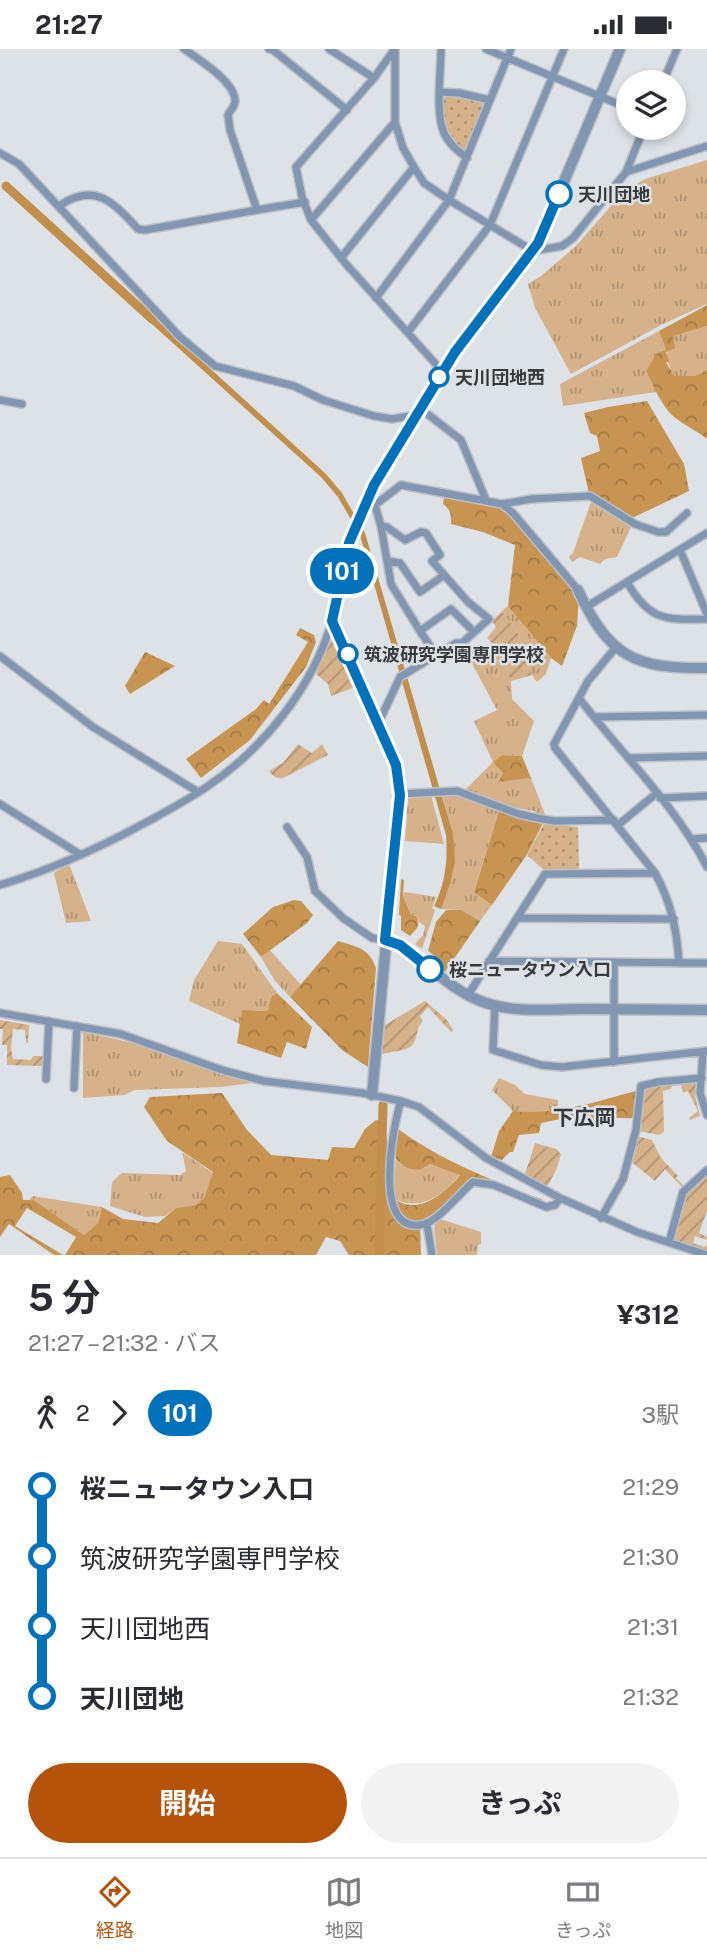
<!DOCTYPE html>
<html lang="ja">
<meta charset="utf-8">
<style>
:root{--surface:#fff;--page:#f2f2f3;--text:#2b2b33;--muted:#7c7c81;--line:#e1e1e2;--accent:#b45309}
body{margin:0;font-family:"Public Sans","Noto Sans JP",sans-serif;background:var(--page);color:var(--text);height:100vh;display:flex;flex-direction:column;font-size:26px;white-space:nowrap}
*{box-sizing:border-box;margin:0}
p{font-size:23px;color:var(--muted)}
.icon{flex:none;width:38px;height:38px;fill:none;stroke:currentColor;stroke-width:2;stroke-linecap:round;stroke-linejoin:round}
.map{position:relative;height:1206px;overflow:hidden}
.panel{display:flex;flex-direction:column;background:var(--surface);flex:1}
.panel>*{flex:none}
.badge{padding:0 14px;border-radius:23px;font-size:24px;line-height:46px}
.controls{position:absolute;left:616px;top:21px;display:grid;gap:14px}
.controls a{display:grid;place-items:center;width:70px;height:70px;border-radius:50%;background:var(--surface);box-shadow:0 4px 10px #0003;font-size:35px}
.map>.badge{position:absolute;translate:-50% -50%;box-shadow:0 0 0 4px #fff}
.legs{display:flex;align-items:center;gap:10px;height:77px;padding:0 28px;font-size:23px}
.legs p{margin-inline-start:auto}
.headline{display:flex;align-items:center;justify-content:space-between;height:119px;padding:0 28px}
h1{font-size:38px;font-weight:700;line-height:52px}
.primary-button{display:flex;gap:14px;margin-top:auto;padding:14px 28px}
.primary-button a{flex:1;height:80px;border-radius:42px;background:var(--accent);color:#fff;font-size:28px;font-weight:700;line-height:80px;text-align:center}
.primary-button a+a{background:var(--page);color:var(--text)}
ul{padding:0 28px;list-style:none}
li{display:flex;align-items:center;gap:24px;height:70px;font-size:26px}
li i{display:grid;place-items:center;width:10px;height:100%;margin:0 9px;background:currentColor}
li i::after{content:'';width:18px;height:18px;margin:-9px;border:5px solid;border-radius:50%;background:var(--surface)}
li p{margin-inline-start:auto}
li:first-child i{background:linear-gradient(#0000 50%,currentColor 0)}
li:last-child i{background:linear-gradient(currentColor 50%,#0000 0)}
.status{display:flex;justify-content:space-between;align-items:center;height:49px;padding:0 35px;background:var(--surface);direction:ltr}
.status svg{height:19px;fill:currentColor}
.tab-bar{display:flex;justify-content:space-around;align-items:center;height:98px;border-top:2px solid var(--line);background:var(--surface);font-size:19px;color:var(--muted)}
.tab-bar a{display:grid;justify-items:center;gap:4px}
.tab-bar .on{color:var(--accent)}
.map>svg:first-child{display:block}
</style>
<div class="status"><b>21:27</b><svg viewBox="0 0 49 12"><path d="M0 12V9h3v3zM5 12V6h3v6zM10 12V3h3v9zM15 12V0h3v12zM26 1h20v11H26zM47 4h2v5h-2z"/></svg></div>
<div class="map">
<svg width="707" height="1206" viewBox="0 0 707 1206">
<defs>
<pattern id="grass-tufts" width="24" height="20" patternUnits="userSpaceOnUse" patternTransform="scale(1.75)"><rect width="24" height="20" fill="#d5b289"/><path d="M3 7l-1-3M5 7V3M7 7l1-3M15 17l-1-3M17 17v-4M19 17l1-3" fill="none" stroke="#ae9271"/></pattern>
<pattern id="forest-crowns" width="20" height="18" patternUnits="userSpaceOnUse" patternTransform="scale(1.75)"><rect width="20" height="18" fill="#c89451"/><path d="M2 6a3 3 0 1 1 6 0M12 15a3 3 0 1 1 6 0" fill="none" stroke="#a37a44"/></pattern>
<pattern id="park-dots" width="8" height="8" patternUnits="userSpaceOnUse" patternTransform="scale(1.75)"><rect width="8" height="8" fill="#d5b289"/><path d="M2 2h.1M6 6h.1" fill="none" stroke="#ae9271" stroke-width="1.8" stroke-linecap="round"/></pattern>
<pattern id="garden-furrows" width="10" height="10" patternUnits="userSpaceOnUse" patternTransform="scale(1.75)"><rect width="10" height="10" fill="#d5b289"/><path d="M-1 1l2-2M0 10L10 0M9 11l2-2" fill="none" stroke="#ae9271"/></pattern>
</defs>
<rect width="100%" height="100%" fill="#dde2e7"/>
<path fill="url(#grass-tufts)" d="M707 111V255L663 275 571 325 535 259 528 235 541 227 576 197 623 143 645 130Z
M707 277V321L695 327H675C664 311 666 304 672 287Z
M659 282 666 301 646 322 656 343 563 357 560 335Z
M591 453 631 478 617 508 605 510 600 515 580 508 572 513 569 508 573 504Z
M508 557 551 609 546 625 537 633 532 626 518 584 502 562Z
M469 592 480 613 497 599 511 632 512 650 534 672 522 707 502 706 503 724 498 732 531 729 546 768 534 762 501 756 464 742 493 713 474 672 497 661 462 596Z
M431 746 444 795 405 792 408 750Z
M442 746 458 747 499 762 474 842 492 856 480 872 461 861 441 860C443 849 449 839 452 828 458 799 450 774 442 746Z
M68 815 71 820 91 872 66 874 54 824Z
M404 843 436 848 432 859 435 861 422 900 415 895 423 886 425 877 419 873 416 867 411 866 403 847Z
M218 892 242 895 277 944 271 948 269 962 242 961 240 975 189 952 194 931Z
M270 901 301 936 290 948 275 932 261 908Z
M83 983 138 995 252 1034 220 1038 135 1041 124 1046 83 1049Z
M499 1029 515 1036 525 1045 558 1051V1062L535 1064 513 1062 492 1041Z
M182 1103 213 1124 204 1149 196 1156 176 1159 165 1167 145 1168 110 1157 112 1133 122 1124 180 1126 186 1122Z
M396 1110 401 1116 425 1119 430 1115 460 1125C444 1146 419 1164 393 1149Z
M33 1147 102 1158 98 1174 84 1186 34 1151H29Z
M437 1169 481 1183V1195L478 1196 477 1206H437L434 1178Z"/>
<path fill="url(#forest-crowns)" d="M707 256V277L673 287 675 299 666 303 669 312 666 314 675 327H695L707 321V390C696 381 682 375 673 367 661 356 653 336 646 322L656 305 666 301 659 282Z
M647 352 684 415 689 442 632 469 604 450 589 445 581 409 600 402 597 387 590 384 584 364 608 358Z
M444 448 497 458 512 468 579 546 577 577 562 617 551 609 508 557 515 496 483 483 451 475C451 465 451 461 443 455Z
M300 579 314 586 316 593 306 618 250 691 201 729 186 710 256 660 264 651 269 655 308 593 296 586Z
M145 603 175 617 130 645 125 637Z
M502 706 522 707 531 729 498 733 503 724 493 713Z
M499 762 543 774 526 807 492 856 474 843Z
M401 830 404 831 403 847 411 866 416 867C421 877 417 879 410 887L401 881V867L399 866Z
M294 851 301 852 313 866 307 874 261 908 243 885 273 858Z
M446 861H461L480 872 445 923 432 910 435 907 428 902 436 873Z
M338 892C358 898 369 899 376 919L368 1018 342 1001 290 948Z
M277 944 312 978 306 1000 287 993 281 1009 237 994 242 961 268 962 271 948Z
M636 1042 633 1069C618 1070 597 1066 587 1078L565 1069 541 1074 539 1084 519 1086 513 1103H510L502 1111 491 1108 499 1082 513 1062C556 1067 594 1053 636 1042Z
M222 1044 247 1081 271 1106 328 1111 332 1098 354 1099 365 1080 376 1071 385 1073 388 1104 387 1146C392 1148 397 1152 402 1154 423 1163 448 1141 460 1126L430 1115C418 1125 406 1121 396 1110L395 1095 398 1080C442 1112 491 1131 541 1150L546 1154 502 1136 475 1129 435 1164 420 1172 421 1206H349L340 1192 326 1188 316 1206H65L76 1188 27 1159 15 1177 63 1206H54L9 1175 0 1188V1128L10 1126 22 1144 23 1151H34L84 1186 98 1174 102 1158 123 1170 158 1174 176 1159 196 1156 204 1149 213 1123 167 1092 144 1058 150 1048Z"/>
<path fill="url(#park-dots)" d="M445 47 482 51 484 55 466 101H462C448 85 438 68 445 47Z
M544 775 578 778 579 821H544L527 806Z"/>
<path fill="url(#garden-furrows)" d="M502 562 518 584 532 626 511 632 497 599 487 589 496 578 492 572Z
M329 592H337L351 626 353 639 331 647 328 635 316 625Z
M298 695 312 704 322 695 328 706 283 729C277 730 272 727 269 722L283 714Z
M425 952 447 971 453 981 451 983 428 958 420 967 423 972C415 979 419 991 410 998 404 1002 390 1003 382 1005L385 976Z
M0 971 29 976 28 994H26L25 981 13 980 11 999 13 1010 31 1011 33 1007H44L42 1017 7 1016V996H2L3 980H0Z
M696 1033 695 1047 700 1067 690 1071 689 1069 698 1062 688 1042 683 1044 681 1036 672 1037 671 1040 663 1042 664 1083 659 1086 639 1082 644 1039Z
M637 1087 652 1091 661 1109 678 1127 676 1129 684 1137 683 1139 665 1120 655 1132 629 1111Z
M535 1094 556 1100 561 1105 557 1119 547 1138 525 1125Z
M707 1127V1162L699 1184 707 1188V1191L695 1187 693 1194 705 1198 707 1195V1204L672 1192 685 1144Z"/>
<path fill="#c28e4b" d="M147 262 326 425 342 444 365 484 453 785 455 813 451 832 441 860 434 857C445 835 448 812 446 786L360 486 338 448 321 428 143 267Z"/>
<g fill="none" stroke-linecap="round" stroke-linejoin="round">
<path stroke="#c28e4b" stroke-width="9" d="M6 137 152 270
M379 1206 383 1056"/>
<defs>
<path id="minor" d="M184 0C198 10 234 32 235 51 236 57 230 61 228 66L230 81 257 161 305 153
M269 0 273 1 347 61
M329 0 374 29
M395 0V73L403 99 414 118 424 134 449 151 533 202 562 197 573 189 626 123 707 97
M441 0C441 23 435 63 444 84 449 95 458 102 467 109
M486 0 628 59
M394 1 374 29 296 118 302 148 311 171 346 215 442 322
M663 33 677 0
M440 43 459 44 490 51
M0 104 19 115 180 288 215 317 294 337 323 351 374 367 392 370 416 366
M626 123 644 79
M59 157C95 132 114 154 138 180L145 181 257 161
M311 171 395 73
M341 209 414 118
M376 249 449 151 511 0
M408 283 490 176 564 0
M0 351 22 355
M421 360 461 391 486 451
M502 455 531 450 590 447 635 475 658 483H666L687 464
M371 456H375L381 477 391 535 420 582
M375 456 401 436 502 455 513 464 578 541
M680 501 707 565
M388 512 400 514 420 543 443 527
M627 533C649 572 666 571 707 570
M586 558 707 484
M616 598 588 632 554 695 555 699 655 824C671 853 677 881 679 914
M436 606 420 582 451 560 474 583
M0 607 93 678 198 743
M579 649C621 705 675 755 707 818
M594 668 707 666
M378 675 400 628 456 594H462L489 570 468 553 432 512 440 506 426 484 421 483 405 491 387 478 381 477
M628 709 707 707
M400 745 457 742 519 765 537 769 554 772 614 771
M660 749 707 747
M0 755 81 806
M618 776 652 748
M287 778 307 808 315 842 343 869 372 889 385 891
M691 790 707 789
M0 836C50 821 97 800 143 775 165 763 188 751 208 737 264 699 313 638 332 572
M517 869 674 870
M489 912 707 914
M468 946 545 825 655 824
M495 956 493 1001 541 1016 562 1018 707 1002
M0 964 121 985 222 1021 264 1032 362 1044 401 1052 419 1058 486 1109 560 1149 637 1183 707 1206
M703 1003 700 1044 707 1066
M614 1013V913
M46 1030 49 972
M74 1039 77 977
M401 1052C393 1076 371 1189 424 1175 438 1172 461 1143 473 1133L494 1136 546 1158 555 1156 560 1149
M601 1169 623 1130 636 1081 641 1037 658 1033 702 1029
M427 1175 432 1206
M669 1193 683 1143 707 1121"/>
<path id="tertiary" d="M578 541C609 608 635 620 707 619
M385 891C420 903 443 937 478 951 511 965 550 960 584 960 625 960 666 961 707 961
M372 1046 400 745 396 716 332 572 349 494 374 436 442 322 538 194 620 0"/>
</defs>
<use href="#minor" stroke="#bcc0c5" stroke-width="10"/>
<use href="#tertiary" stroke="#bcc0c5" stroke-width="13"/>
<use href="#minor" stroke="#8096b1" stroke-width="7"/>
<use href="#tertiary" stroke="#8096b1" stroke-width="10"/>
</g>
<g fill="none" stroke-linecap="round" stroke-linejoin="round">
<defs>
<path id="line-1" d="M430 920 400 896 385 891 400 746 396 716 332 572 349 494 374 436 455 303 538 194 559 145"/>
</defs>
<use href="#line-1" stroke="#fff" stroke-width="16"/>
<use href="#line-1" stroke="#0072bc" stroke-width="10"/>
</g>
<g fill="#fff" stroke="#0072bc" stroke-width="3.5">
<circle cx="559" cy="145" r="12"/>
<circle cx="439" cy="328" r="9"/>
<circle cx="348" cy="605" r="9"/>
<circle cx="430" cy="920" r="12"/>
</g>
<g text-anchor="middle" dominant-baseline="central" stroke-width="5" stroke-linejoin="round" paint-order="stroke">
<g font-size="18" font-weight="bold" fill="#38393b" stroke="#dde2e7" text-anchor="start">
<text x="578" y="145">天川団地</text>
<text x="455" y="328">天川団地西</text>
<text x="364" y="605">筑波研究学園専門学校</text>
<text x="449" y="920">桜ニュータウン入口</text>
</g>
<g font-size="21" font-weight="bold" fill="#35393d" stroke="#dde2e7">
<text x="584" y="1068">下広岡</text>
</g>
</g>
</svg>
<div class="controls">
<a><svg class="icon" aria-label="layers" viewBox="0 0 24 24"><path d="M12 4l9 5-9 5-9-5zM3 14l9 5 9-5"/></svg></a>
</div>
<b class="badge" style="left:342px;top:522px;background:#0072bc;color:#fff">101</b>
</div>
<section class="panel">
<div class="headline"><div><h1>5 分</h1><p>21:27 – 21:32 · バス</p></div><b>¥312</b></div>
<div class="legs"><svg class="icon" aria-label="walk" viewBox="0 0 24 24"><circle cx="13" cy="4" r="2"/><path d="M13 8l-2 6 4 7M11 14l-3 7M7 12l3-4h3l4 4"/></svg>2<svg class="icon" aria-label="forward" viewBox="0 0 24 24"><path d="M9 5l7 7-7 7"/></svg><b class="badge" style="background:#0072bc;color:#fff">101</b><p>3駅</p></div>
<ul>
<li><i style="color:#0072bc"></i><b>桜ニュータウン入口</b><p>21:29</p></li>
<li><i style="color:#0072bc"></i><span>筑波研究学園専門学校</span><p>21:30</p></li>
<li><i style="color:#0072bc"></i><span>天川団地西</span><p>21:31</p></li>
<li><i style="color:#0072bc"></i><b>天川団地</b><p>21:32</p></li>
</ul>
<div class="primary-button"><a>開始</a><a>きっぷ</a></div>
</section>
<nav class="tab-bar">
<a class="on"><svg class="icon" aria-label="directions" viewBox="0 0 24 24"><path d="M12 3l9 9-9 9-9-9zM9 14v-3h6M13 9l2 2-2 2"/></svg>経路</a>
<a><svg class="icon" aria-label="map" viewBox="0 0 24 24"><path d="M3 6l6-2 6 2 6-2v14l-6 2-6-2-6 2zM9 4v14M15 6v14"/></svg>地図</a>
<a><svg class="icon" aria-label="tickets" viewBox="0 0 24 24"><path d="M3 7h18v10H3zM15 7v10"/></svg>きっぷ</a>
</nav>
